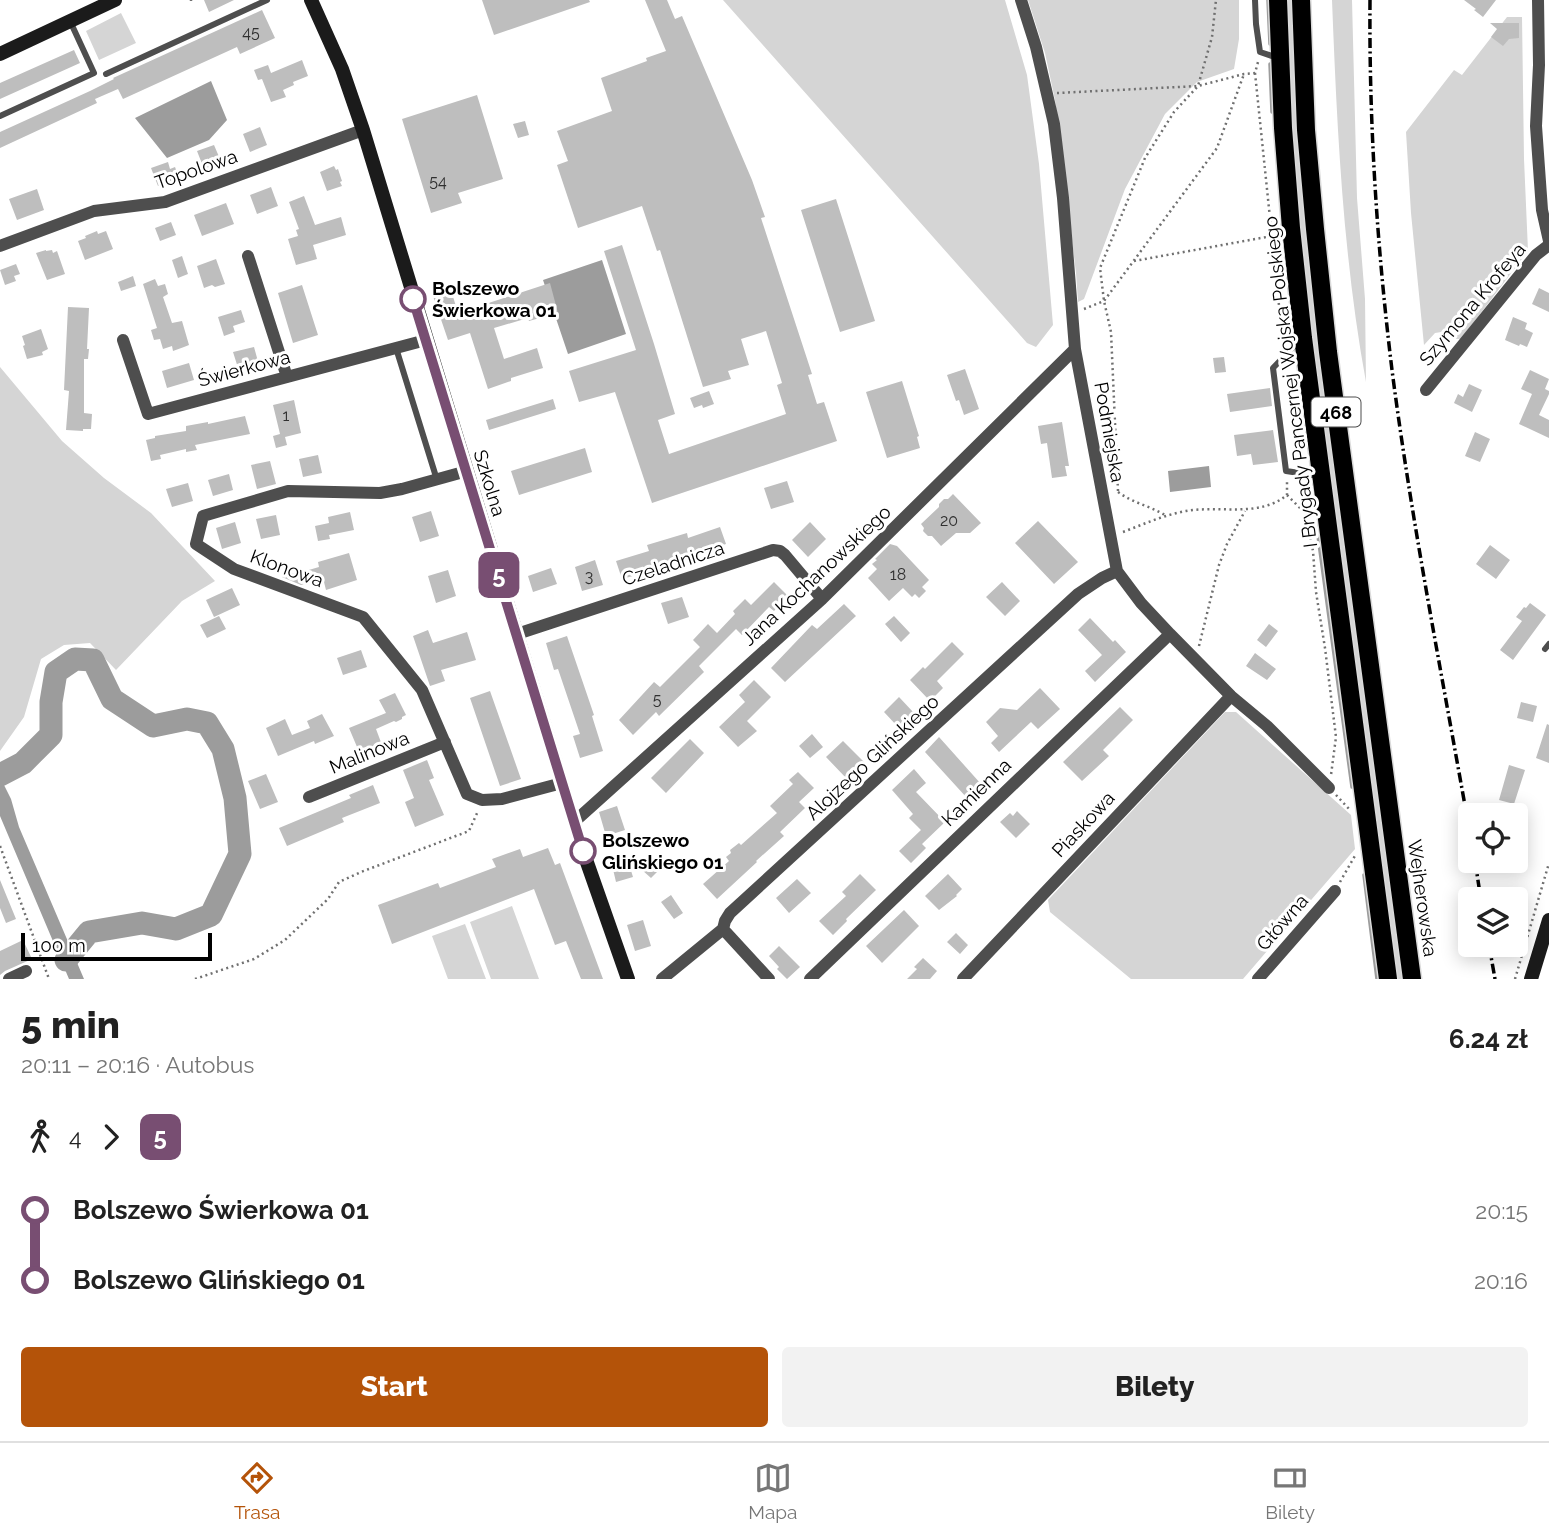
<!DOCTYPE html>
<html lang="pl">
<meta charset="utf-8">
<style>
:root{--surface:#fff;--page:#f2f2f2;--text:#222;--muted:#767676;--line:#e0e0e0;--accent:#b45309}
body{margin:0;font-family:Raleway,sans-serif;background:var(--page);color:var(--text);height:100vh;display:flex;flex-direction:column;font-size:26px;white-space:nowrap}
*{box-sizing:border-box;margin:0}
p{font-size:23px;color:var(--muted)}
.icon{flex:none;width:38px;height:38px;fill:none;stroke:currentColor;stroke-width:2;stroke-linecap:round;stroke-linejoin:round}
.map{position:relative;height:979px;overflow:hidden}
.sheet{display:flex;flex-direction:column;background:var(--surface);flex:1}
.sheet>*{flex:none}
.badge{padding:0 14px;border-radius:10px;font-size:24px;line-height:46px}
.buttons{position:absolute;left:1458px;top:803px;display:grid;gap:14px}
.buttons a{display:grid;place-items:center;width:70px;height:70px;border-radius:7px;background:var(--surface);box-shadow:0 4px 18px #0003;font-size:35px}
.scale{position:absolute;left:21px;bottom:18px;width:191px;box-sizing:border-box;padding-left:7px;border:4px solid #000;border-top:0;font-size:19px;line-height:24px;white-space:nowrap;color:#000;-webkit-text-stroke:5px #fff;paint-order:stroke}
.map>.badge{position:absolute;translate:-50% -50%;box-shadow:0 0 0 4px #fff}
.legs{display:flex;align-items:center;gap:10px;height:77px;padding:0 21px;font-size:23px}
.legs p{margin-inline-start:auto}
.summary{display:flex;align-items:center;justify-content:space-between;height:119px;padding:0 21px}
h1{font-size:38px;font-weight:800;line-height:52px}
.button{display:flex;gap:14px;margin-top:auto;padding:14px 21px}
.button a{flex:1;height:80px;border-radius:7px;background:var(--accent);color:#fff;font-size:28px;font-weight:800;line-height:80px;text-align:center}
.button a+a{background:var(--page);color:var(--text)}
ul{padding:0 21px;list-style:none}
li{display:flex;align-items:center;gap:24px;height:70px;font-size:26px}
li i{display:grid;place-items:center;width:10px;height:100%;margin:0 9px;background:currentColor}
li i::after{content:'';width:18px;height:18px;margin:-9px;border:5px solid;border-radius:50%;background:var(--surface)}
li p{margin-inline-start:auto}
li:first-child i{background:linear-gradient(#0000 50%,currentColor 0)}
li:last-child i{background:linear-gradient(currentColor 50%,#0000 0)}
.tab-bar{display:flex;justify-content:space-around;align-items:center;height:98px;border-top:2px solid var(--line);background:var(--surface);font-size:19px;color:var(--muted)}
.tab-bar a{display:grid;justify-items:center;gap:4px}
.tab-bar .active{color:var(--accent)}
.map>svg:first-child{display:block}
</style>
<div class="map">
<svg width="1549" height="979" viewBox="0 0 1549 979">
<rect width="100%" height="100%" fill="#fff"/>
<path fill="#d5d5d5" d="M723 0H1005L1027 75 1039 164 1053 325 1036 347 1027 343Z
M1028 0H1239V39L1234 69 1197 82 1165 114 1125 189 1084 299 1078 302 1076 273 1055 100 1045 53Z
M1283 0H1293L1404 979H1395L1310 342 1295 201Z
M1332 0H1352L1357 198 1365 299 1366 382C1343 257 1337 128 1332 0Z
M121 13 136 43 99 60 86 31Z
M1507 17H1522L1524 159 1528 251 1461 339H1455L1454 330 1435 333 1424 345 1411 213 1406 132 1454 70 1462 75Z
M0 367 62 441 104 478 151 513 215 581 182 601 116 670 90 643 64 645 41 659 24 717 0 751Z
M1225 712H1236L1351 815 1355 849 1243 979H1131L1050 912 1048 900Z
M512 906 539 979H491L470 922Z
M465 924 486 979H448L432 936Z"/>
<path fill="#9c9c9c" d="M211 81 227 120 209 140 167 158 135 118Z
M602 260 626 334 568 354 543 280Z
M1209 466 1211 487 1170 492 1168 471Z
M0 777 11 799 19 827 84 979H69L0 816Z"/>
<g fill="none" stroke-linecap="round" stroke-linejoin="round">
<path stroke="#9c9c9c" stroke-width="3.5" d="M1268 0 1270 44
M1270 64 1272 112
M1318 536 1352 787
M1364 875 1377 979"/>
<path stroke="#9c9c9c" stroke-width="23" d="M0 775 23 763 51 735V702L56 672 75 659 93 660 112 699 153 726 187 719 207 723 223 749 235 798 240 854 211 915 176 929 142 923 89 932 66 960"/>
</g>
<path fill="#bebebe" d="M204 0H234L209 12Z
M482 0H589L590 2 494 35Z
M645 0H667L675 19 682 16 752 180 765 217 761 218 812 374 808 375 817 404 824 402 837 441 652 503 615 392 579 402 569 371 636 350 604 251 622 245 654 344 675 414 658 420 669 454 786 414 777 385 782 383 766 331 741 339 749 365 728 371 731 379 703 387 660 250 657 251 642 206 578 228 557 165 568 161 557 131 612 111 601 78 647 61 646 58 666 51Z
M1464 0H1496L1483 17 1474 10 1476 9Z
M262 10 275 38 240 54 237 47 123 99 118 89 95 99 97 103 0 148V132L90 91 114 79 113 78Z
M1490 23H1519V38L1509 39 1503 46 1491 37 1497 29Z
M74 50 80 63 0 99V83Z
M302 60 308 76 293 82 294 85 283 90 286 97 271 102 262 79 258 80 254 70 268 65 271 73Z
M477 95 503 179 458 193 462 203 431 213 402 119Z
M525 121 529 135 518 138 513 124Z
M260 127 267 145 250 152 243 134Z
M214 145 220 159 216 161 217 164 204 169 197 151Z
M168 162 170 169 175 167 179 178 158 186 151 168Z
M334 166 336 170 338 169 342 181 340 182 342 186 327 191 320 172Z
M271 187 278 206 257 214 250 195Z
M37 189 44 210 17 220 9 199Z
M304 196 315 225 341 217 346 235 313 245 317 259 296 265 288 239 298 236 296 230 299 229 289 202Z
M836 199 875 321 840 332 801 210Z
M226 203 234 224 202 236 194 215Z
M171 222 176 235 160 241 155 228Z
M97 231 98 234 106 231 113 249 85 260 78 241 86 238 85 236Z
M46 250V251L52 250 53 253 57 251 65 274 47 280 36 253Z
M182 256 188 274 178 278 172 260Z
M216 259 225 284 215 287 212 285 204 288 197 266Z
M16 264 20 274 14 276 16 281 5 285 0 270Z
M133 276 136 286 121 291 118 282Z
M155 279 158 286 165 284 168 294 163 297 172 323 182 321 189 345 184 347 173 351 172 346 163 349 160 339 154 340 151 330 157 328 143 284Z
M550 283 558 313 529 321 528 318 494 328 504 359 537 348 543 368 511 378V381L488 389 470 333 448 340 433 296 451 290 458 313Z
M302 285 318 335 293 343 278 293Z
M1539 288 1549 293V312L1532 304Z
M68 307 89 308 87 349H89L88 359H84V413L92 414 91 429H83V431L66 430 69 391 64 390Z
M241 310 245 322 233 326 235 332 224 336 218 317Z
M1513 317 1527 323 1525 329 1533 333 1527 347 1520 344 1519 346 1505 340Z
M41 329 48 349 42 352 43 355 27 359 23 346 25 345 22 336Z
M254 347 259 365 239 371 233 352Z
M1224 357 1226 372 1215 373 1213 358Z
M189 363 194 380 167 388 162 371Z
M965 369 979 409 964 415 959 400 956 401 947 375Z
M1530 370 1549 379 1545 389 1549 391V394L1539 415 1549 420V438L1519 424 1532 394 1521 389Z
M902 381 919 436 917 437 920 448 887 458 866 392Z
M1469 384 1482 390 1472 412 1454 403 1458 394 1463 397Z
M1270 388 1272 406 1230 412 1227 394Z
M709 391 714 404 703 408 702 405 694 408 690 398Z
M553 399 556 409 489 430 486 420Z
M294 400 301 433 285 437 287 445 276 448 273 436 280 434 273 405Z
M245 416 250 434 195 445 197 450 186 452V449L160 455 161 459 151 461 146 440 155 438V436L186 431V426L208 422V424Z
M1062 422 1069 466H1065L1067 476 1052 478 1047 443 1041 444 1038 426Z
M1273 430 1278 462 1253 465 1251 454 1237 456 1234 435Z
M1475 432 1490 439 1480 462 1465 456Z
M585 448 592 472 519 495 511 471Z
M318 455 322 473 303 477 299 459Z
M270 461 276 484 257 489 251 465Z
M229 474 233 490 213 496 208 480Z
M787 481 794 502 771 509 764 488Z
M188 483 193 501 172 507 166 489Z
M953 494 981 523 970 533H956L941 546 932 536H928L923 531 924 528 921 524 939 507V504L944 499H948Z
M431 511 439 536 420 542 412 517Z
M350 512 354 530 329 535 330 539 318 541 315 526 329 523 328 517Z
M276 515 280 535 261 539 256 519Z
M1038 521 1078 562 1054 584 1015 543Z
M235 522 241 543 222 549 216 528Z
M810 522 826 539 808 557 792 540Z
M720 527 726 544 639 571 640 574 622 579 616 561 649 551 647 545 687 533 688 538Z
M890 544 897 546 929 580 922 587 926 591 919 598 915 594 912 597 903 588 889 601 868 578 877 569 872 564 877 560 875 559Z
M1490 545 1510 560 1496 579 1476 564Z
M349 553 357 580 326 590 323 578 301 585 282 577 285 570 295 574 319 567 318 562Z
M595 560 603 585 582 591 575 567Z
M551 568 557 584 533 592 528 576Z
M448 570 456 596 436 603 428 576Z
M774 582 788 596 774 611 769 607 742 635 736 629 699 666 704 672 659 716 656 712 633 735 619 720 654 682 660 687 700 647 693 640 708 624 717 633 735 614 733 611 745 599 751 605Z
M1002 582 1020 601 1005 616 986 597Z
M232 588 240 605 214 617 206 600Z
M682 597 689 617 668 624 661 603Z
M1530 603 1546 615 1513 660 1500 650 1522 621 1516 617 1524 607 1526 608Z
M844 604 856 616 785 682 771 668 812 625 817 629Z
M219 616 226 629 207 638 200 625Z
M894 616 910 633 901 642 885 624Z
M1090 618 1113 642 1115 640 1126 652 1095 682 1085 671 1102 655 1078 630Z
M1269 624 1278 631 1266 647 1257 640Z
M428 630 433 643 467 632 476 660 441 670 445 681 430 686 413 636Z
M567 636 594 715 592 716 603 751 580 758 573 736 580 734 558 669 554 670 546 643Z
M952 642 964 654 937 681 943 688 930 701 910 680 923 667 925 669Z
M361 650 367 667 343 675 337 658Z
M1255 653 1276 669 1267 680 1246 666Z
M754 680 771 697 747 721 757 731 738 747 719 727 745 702 739 695Z
M1040 688 1060 709 1038 729 1031 722 999 752 991 743 998 736 986 722 1000 708 1017 710Z
M490 691 521 779 500 786 470 698Z
M395 693 406 715 402 717V719L396 722 394 721 376 729 382 745 360 754 349 728 386 713 379 700Z
M899 697 914 713 898 727 884 712Z
M1521 702 1537 706 1533 722 1517 718Z
M1120 707 1133 720 1103 750 1109 756 1082 781 1063 762Z
M322 714 334 736 315 744 314 741 278 756 266 728 285 719 292 735 310 728 307 721Z
M1547 724 1549 725V763L1536 758Z
M812 734 823 747 810 758 799 746Z
M939 737 981 784 967 798 925 752Z
M690 739 704 753 666 793 651 778Z
M843 741 864 762 847 779 826 757Z
M427 760 434 778 429 780 444 815 415 827 405 802 414 798 403 770Z
M1509 765 1525 770 1514 804 1499 800Z
M914 769 926 783 916 792 945 822 922 844 926 848 911 863 899 851 921 830 909 818 913 814 892 790Z
M798 772 814 788 799 802 805 808 780 832 784 836 756 861 757 862 717 899 703 884 729 861 726 857 731 853 730 850 739 843 741 845 777 813 770 806 793 784 789 780Z
M266 774 278 802 260 809 248 781Z
M373 785 380 803 342 818 344 822 287 846 279 828 351 798 349 795Z
M617 806 625 830 606 836 599 812Z
M1017 811 1030 824 1016 838 1000 822 1010 813 1013 816Z
M548 848 555 865 560 863 603 979H581L566 941 555 945 534 889 392 944 378 905 438 883 440 888 496 867 492 859 520 849 523 857Z
M659 853 667 862 651 878 642 870Z
M628 861 633 877 616 882 612 865Z
M860 874 876 890 846 919 847 921 833 935 819 921 846 896 842 892Z
M948 874 962 889 956 895 957 896 939 910 925 896Z
M797 879 811 893 789 913 776 898Z
M0 880 16 919 6 923 0 908Z
M671 895 683 913 674 919 661 902Z
M904 910 919 926 882 963 866 946Z
M643 920 651 946 635 951 627 925Z
M956 933 968 945 960 954 947 942Z
M23 940 32 959 5 971 0 975V951Z
M779 946 800 967 787 979 777 969 779 967 769 956Z
M923 958 937 971 930 979H907L917 969 914 967Z"/>
<g fill="none" stroke-linecap="round" stroke-linejoin="round">
<defs>
<path id="primary" d="M1278 0 1283 128 1291 228 1303 338 1388 979
M1301 0 1306 130 1315 229 1328 352 1412 979"/>
</defs>
<use href="#primary" stroke="#dbdbdb" stroke-width="21"/>
<path stroke="#707070" stroke-width="2.5" stroke-dasharray="2 3.5" stroke-linecap="butt" d="M191 1V0
M1255 73 1283 344
M1057 93 1198 86 1244 74 1255 73 1258 62
M1134 261 1272 236
M1084 309 1104 301 1217 148 1244 74
M1304 483 1309 531 1313 551 1316 592 1325 648 1336 737 1331 775
M1118 491 1111 332 1104 301 1100 268 1145 158 1174 112 1198 86 1212 37 1216 0
M1118 492C1133 503 1150 506 1165 515
M1287 495 1307 515
M1123 532C1144 524 1164 515 1186 511 1220 505 1259 518 1287 495V481
M1199 646 1219 565 1227 544 1245 511
M1336 795 1351 811
M0 846 49 979
M1340 882 1356 854
M195 979 254 959 285 940 328 899 339 882 361 872 469 831 478 811
M1515 979 1549 863"/>
<path stroke="#4e4e4e" stroke-width="6" d="M1255 0 1256 24 1260 52 1278 58
M106 74 267 0
M0 116 94 73 70 21
M1299 341 1273 368 1286 471 1319 476
M396 348 437 480
M1545 649 1549 644"/>
<path stroke="#4e4e4e" stroke-width="12" d="M1021 0 1036 47 1054 124 1063 198 1075 349 1117 571 1141 603 1170 634 1231 696 1267 726 1329 788
M1538 0 1539 65 1536 126 1542 210 1549 241
M0 246 94 211 165 202 363 130
M248 256 287 377
M123 340 148 414 426 340
M1426 390 1536 255 1549 245
M467 471 402 489 380 493 288 491 203 516 196 544 234 569 363 617 422 690 467 794 482 800 502 799 562 783
M517 634 773 550 780 551 785 555 822 599
M309 797 445 742
M574 822 822 599 1075 349
M723 929 769 979
M9 979 26 971
M662 979 723 929 725 921 730 913 1078 594 1102 578 1117 571
M810 979 1170 634
M963 979 1231 696
M1258 979 1335 891"/>
<path stroke="#1b1b1b" stroke-width="14" d="M311 0 342 69 363 130 583 851 628 979
M0 54 115 0
M1531 979 1549 920"/>
<use href="#primary" stroke="#000" stroke-width="18"/>
<path stroke="#000" stroke-width="3.5" stroke-dasharray="10 3.5 2 3.5" stroke-linecap="butt" d="M1370 0C1369 124 1377 247 1392 370 1412 525 1443 680 1470 834
M1475 861 1481 900
M1489 945 1495 979"/>
</g>
<g fill="none" stroke-linecap="round" stroke-linejoin="round">
<defs>
<path id="line-1" d="M413 299 583 851"/>
</defs>
<use href="#line-1" stroke="#fff" stroke-width="16"/>
<use href="#line-1" stroke="#784e72" stroke-width="10"/>
</g>
<g fill="#fff" stroke="#784e72" stroke-width="3.5">
<circle cx="413" cy="299" r="12"/>
<circle cx="583" cy="851" r="12"/>
</g>
<g text-anchor="middle" dominant-baseline="central" stroke-width="6" stroke-linejoin="round" paint-order="stroke">
<g font-size="16" fill="#303030">
<text x="251" y="32">45</text>
<text x="438" y="181">54</text>
<text x="286" y="415">1</text>
<text x="949" y="520">20</text>
<text x="898" y="574">18</text>
<text x="589" y="576">3</text>
<text x="657" y="699">5</text>
</g>
<rect fill="#fff" stroke="#4c4c4c" stroke-width="2" x="1311.5" y="397.5" width="49" height="29" rx="5"/>
<g font-size="18" font-weight="bold" fill="#000">
<text x="1336" y="412">468</text>
</g>
<g font-size="19" fill="#000" stroke="#fff">
<text transform="translate(196 169) rotate(-19)">Topolowa</text>
<text transform="translate(1472 304) rotate(-50)">Szymona Krofeya</text>
<text transform="translate(244 368) rotate(-15)">Świerkowa</text>
<text transform="translate(1290 382) rotate(-97)">I Brygady Pancernej Wojska Polskiego</text>
<text transform="translate(1110 432) rotate(80)">Podmiejska</text>
<text transform="translate(490 483) rotate(73)">Szkolna</text>
<text transform="translate(673 563) rotate(-18)">Czeladnicza</text>
<text transform="translate(287 568) rotate(20)">Klonowa</text>
<text transform="translate(816 575) rotate(-43)">Jana Kochanowskiego</text>
<text transform="translate(369 752) rotate(-22)">Malinowa</text>
<text transform="translate(872 757) rotate(-43)">Alojzego Glińskiego</text>
<text transform="translate(976 792) rotate(-44)">Kamienna</text>
<text transform="translate(1083 824) rotate(-47)">Piaskowa</text>
<text transform="translate(1423 898) rotate(82)">Wejherowska</text>
<text transform="translate(1282 922) rotate(-49)">Główna</text>
</g>
<g font-size="19" font-weight="bold" fill="#000" stroke="#fff" text-anchor="start">
<text x="432" y="288">Bolszewo<tspan x="432" dy="22">Świerkowa 01</tspan></text>
<text x="602" y="840">Bolszewo<tspan x="602" dy="22">Glińskiego 01</tspan></text>
</g>
</g>
</svg>
<div class="buttons">
<a><svg class="icon" aria-label="locate" viewBox="0 0 24 24"><circle cx="12" cy="12" r="6"/><path d="M12 2v4M12 18v4M2 12h4M18 12h4"/></svg></a>
<a><svg class="icon" aria-label="layers" viewBox="0 0 24 24"><path d="M12 4l9 5-9 5-9-5zM3 14l9 5 9-5"/></svg></a>
</div>
<div class="scale">100 m</div>
<b class="badge" style="left:499px;top:575px;background:#784e72;color:#fff">5</b>
</div>
<section class="sheet">
<div class="summary"><div><h1>5 min</h1><p>20:11 – 20:16 · Autobus</p></div><b>6.24 zł</b></div>
<div class="legs"><svg class="icon" aria-label="walk" viewBox="0 0 24 24"><circle cx="13" cy="4" r="2"/><path d="M13 8l-2 6 4 7M11 14l-3 7M7 12l3-4h3l4 4"/></svg>4<svg class="icon" aria-label="forward" viewBox="0 0 24 24"><path d="M9 5l7 7-7 7"/></svg><b class="badge" style="background:#784e72;color:#fff">5</b></div>
<ul>
<li><i style="color:#784e72"></i><b>Bolszewo Świerkowa 01</b><p>20:15</p></li>
<li><i style="color:#784e72"></i><b>Bolszewo Glińskiego 01</b><p>20:16</p></li>
</ul>
<div class="button"><a>Start</a><a>Bilety</a></div>
</section>
<nav class="tab-bar">
<a class="active"><svg class="icon" aria-label="directions" viewBox="0 0 24 24"><path d="M12 3l9 9-9 9-9-9zM9 14v-3h6M13 9l2 2-2 2"/></svg>Trasa</a>
<a><svg class="icon" aria-label="map" viewBox="0 0 24 24"><path d="M3 6l6-2 6 2 6-2v14l-6 2-6-2-6 2zM9 4v14M15 6v14"/></svg>Mapa</a>
<a><svg class="icon" aria-label="tickets" viewBox="0 0 24 24"><path d="M3 7h18v10H3zM15 7v10"/></svg>Bilety</a>
</nav>
